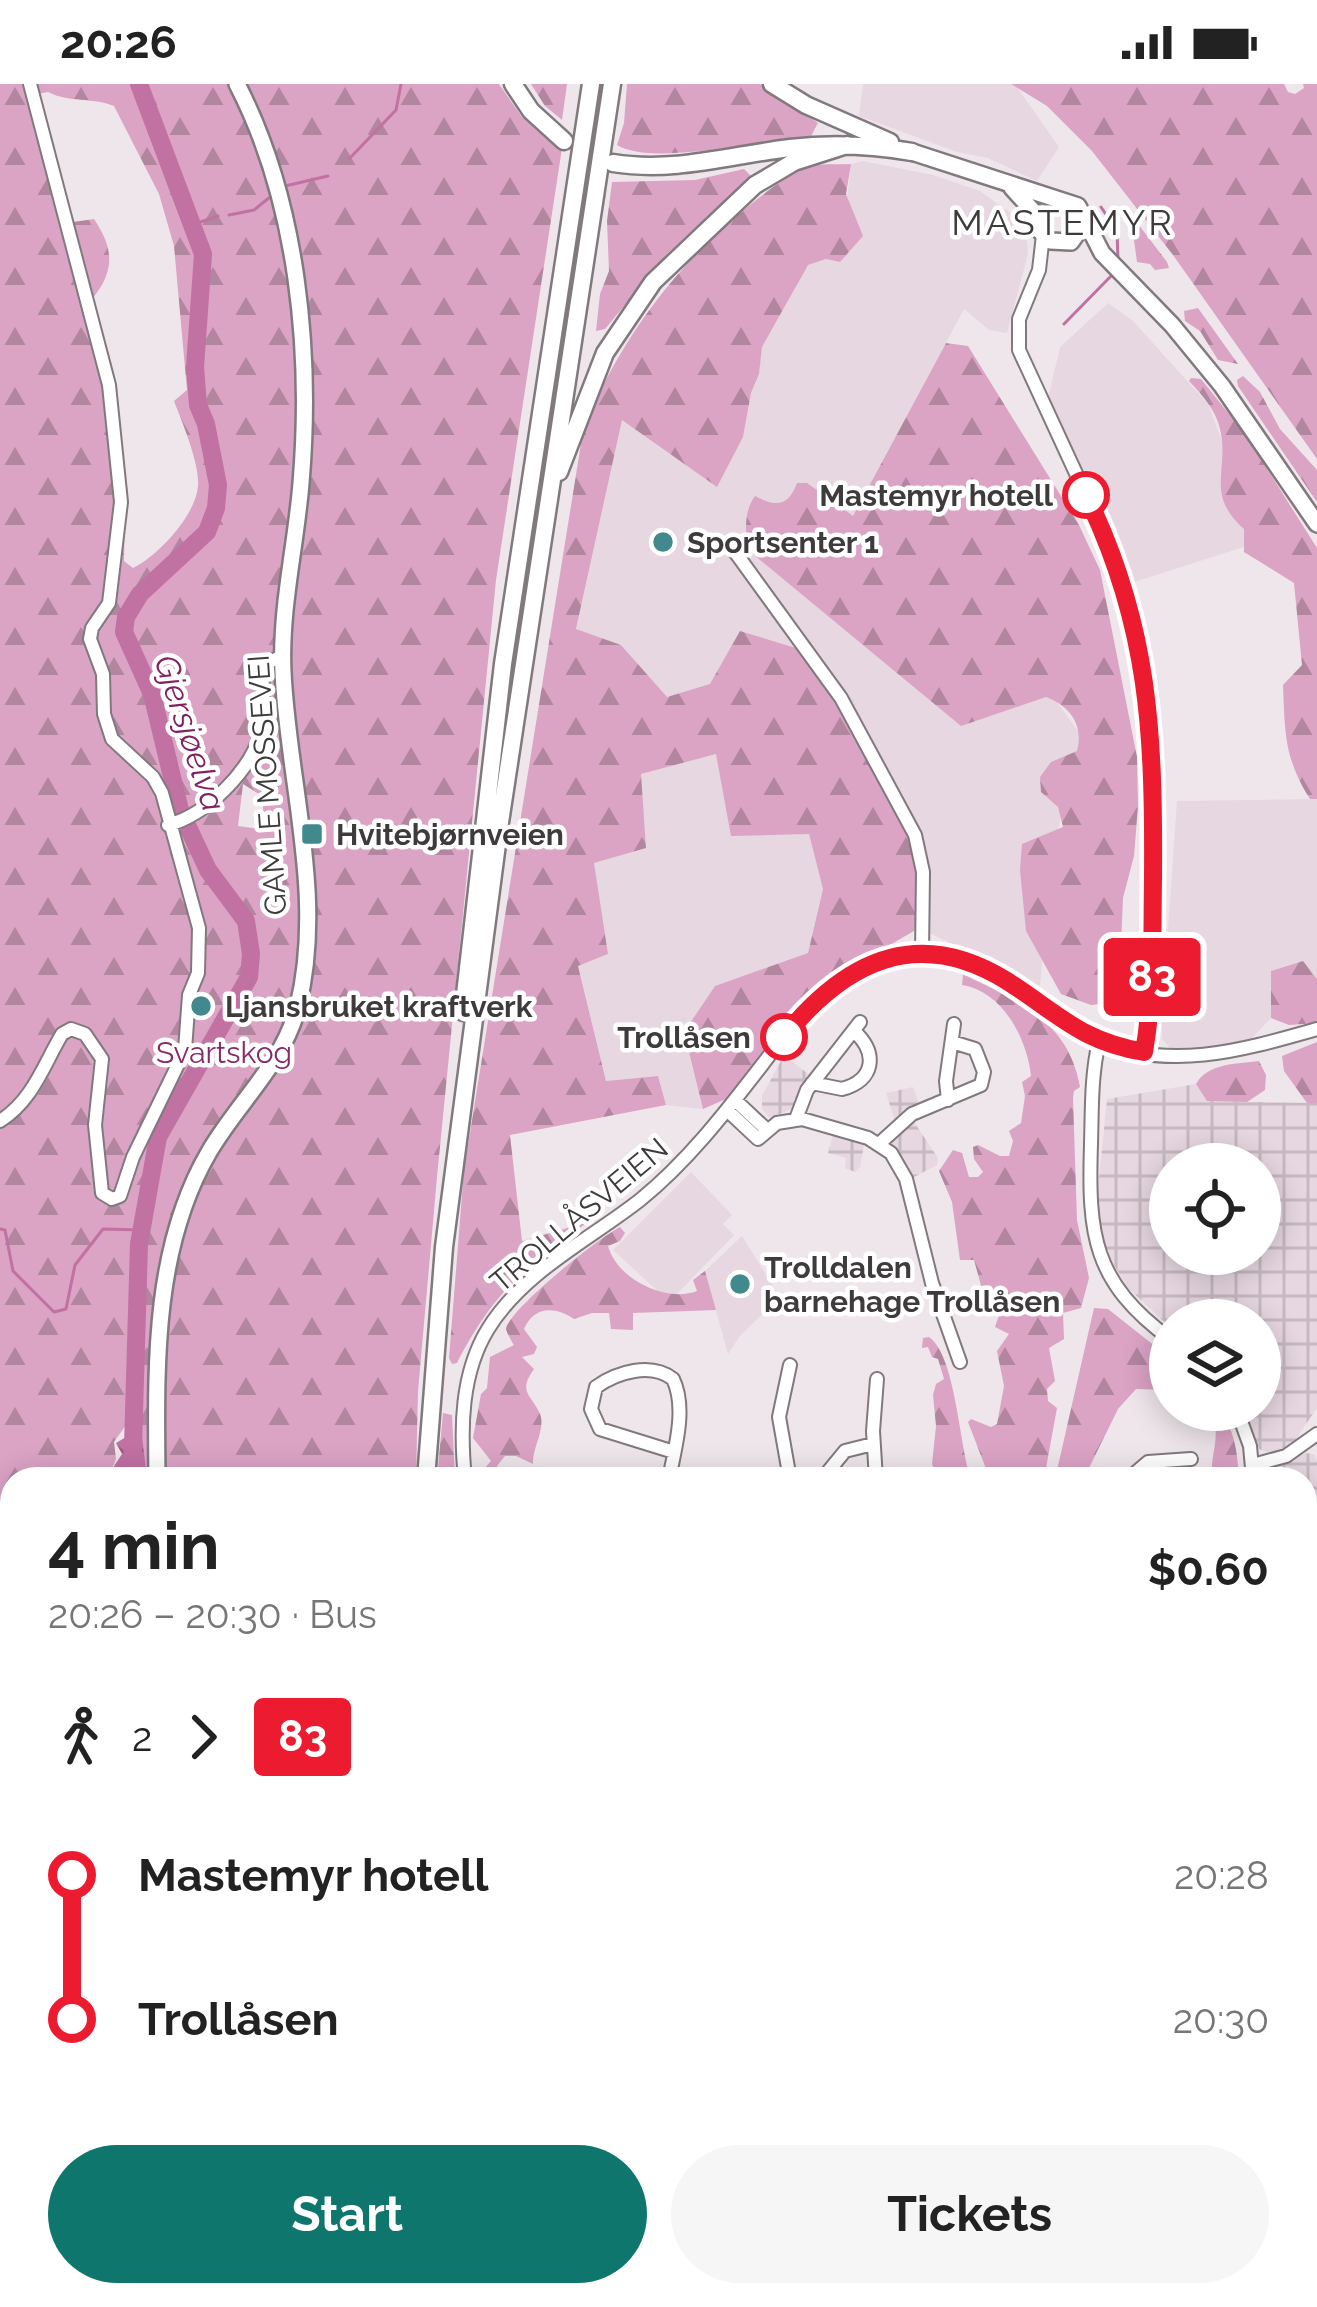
<!DOCTYPE html>
<meta charset="utf-8">
<style>
:root{--surface:#fff;--page:#f6f6f6;--text:#222;--muted:#767676;--accent:#0f766e}
body{margin:0;font-family:Raleway,sans-serif;background:var(--page);color:var(--text);height:100vh;display:flex;flex-direction:column;font-size:45px;white-space:nowrap}
*{box-sizing:border-box;margin:0}
p{font-size:39px;color:var(--muted)}
.icon{flex:none;width:66px;height:66px;fill:none;stroke:currentColor;stroke-width:2;stroke-linecap:round;stroke-linejoin:round}
.map{position:relative;flex:1;overflow:hidden}
.side{position:absolute;left:0px;top:1383px;width:1317px;height:840px;display:flex;flex-direction:column;background:var(--surface);border-radius:36px 36px 0 0;box-shadow:0 6px 30px #0003}
.side>*{flex:none}
.badge{padding:0 24px;border-radius:9px;font-size:42px;line-height:78px}
.controls{position:absolute;left:1149px;top:1059px;display:grid;gap:24px}
.controls a{display:grid;place-items:center;width:132px;height:132px;border-radius:50%;background:var(--surface);box-shadow:0 6px 30px #0003;font-size:60px}
.map>.badge{position:absolute;translate:-50% -50%;box-shadow:0 0 0 6px #fff}
.legs{display:flex;align-items:center;gap:18px;height:132px;padding:0 48px;font-size:39px}
.legs p{margin-inline-start:auto}
.headline{display:flex;align-items:center;justify-content:space-between;height:204px;padding:0 48px}
h1{font-size:66px;font-weight:700;line-height:90px}
.action{display:flex;gap:24px;margin-top:auto;padding:24px 48px}
.action a{flex:1;height:138px;border-radius:72px;background:var(--accent);color:#fff;font-size:48px;font-weight:700;line-height:138px;text-align:center}
.action a+a{background:var(--page);color:var(--text)}
ul{padding:0 48px;list-style:none}
li{display:flex;align-items:center;gap:42px;height:144px;font-size:45px}
li i{display:grid;place-items:center;width:18px;height:100%;margin:0 15px;background:currentColor}
li i::after{content:'';width:30px;height:30px;margin:-15px;border:9px solid;border-radius:50%;background:var(--surface)}
li p{margin-inline-start:auto}
li:first-child i{background:linear-gradient(#0000 50%,currentColor 0)}
li:last-child i{background:linear-gradient(currentColor 50%,#0000 0)}
.status{display:flex;justify-content:space-between;align-items:center;height:84px;padding:0 60px;background:var(--surface);direction:ltr}
.status svg{height:33px;fill:currentColor}
.map>svg:first-child{display:block}
</style>
<div class="status"><b>20:26</b><svg viewBox="0 0 49 12"><path d="M0 12V9h3v3zM5 12V6h3v6zM10 12V3h3v9zM15 12V0h3v12zM26 1h20v11H26zM47 4h2v5h-2z"/></svg></div>
<div class="map">
<svg width="1317" height="2223" viewBox="0 0 1317 2223">
<defs>
<pattern id="industrial-grid" width="8" height="8" patternUnits="userSpaceOnUse" patternTransform="scale(3)"><rect width="8" height="8" fill="#e7d7e0"/><path d="M0 4h8M4 0v8" fill="none" stroke="#c7b9c1"/></pattern>
<pattern id="forest-firs" width="22" height="20" patternUnits="userSpaceOnUse" patternTransform="scale(3)"><rect width="22" height="20" fill="#dba3c4"/><path d="M5 1l3.5 6h-7zM16 11l3.5 6h-7z" fill="#b386a0"/></pattern>
<pattern id="water-waves" width="16" height="10" patternUnits="userSpaceOnUse" patternTransform="scale(3)"><rect width="16" height="10" fill="#c171a2"/><path d="M0 5q4-4 8 0t8 0" fill="none" stroke="#9e5e85"/></pattern>
</defs>
<rect width="100%" height="100%" fill="#efe6eb"/>
<path fill="#e7d7e0" d="M863 0H1015L1059 63 1037 97 988 74 957 68 859 32Z
M863 77 933 91 980 107 1016 133 1027 157 1028 170 1007 249 989 246 964 225 853 432 1051 610 1081 651 1051 774 1040 902 919 844 710 601 666 613 621 561 576 546 622 335 717 402 743 353 751 309 759 290 762 263 808 181 826 175 840 178 851 80Z
M1108 219 1133 237 1208 320 1238 399 1275 453 1131 499 1104 432 1047 319 1060 263Z
M716 670 809 750 823 805 808 869 715 902 684 948 703 1025 666 1021 658 992 606 997 578 882 608 870 593 779 646 763 640 690Z
M1317 715V895L1303 877 1271 887V934L1250 956 1187 966 1170 964 1162 955V929L1177 717Z
M691 1088 732 1131 723 1140 734 1151 675 1212 661 1210 613 1166Z
M742 1152 780 1213 739 1253 728 1270 705 1187Z
M1305 1602 1317 1604V1686L1312 1698 1305 1697Z
M1305 2000H1317V2223H1196L1201 2211H1305Z
M505 2211H623L629 2223H508Z"/>
<path fill="url(#industrial-grid)" fill-rule="evenodd" d="M784 971 812 993 792 1025 770 1034 762 1025V1012Z
M1196 1000 1208 1017 1317 1019V1324L1299 1350 1300 1359 1273 1371 1259 1365 1244 1326H1260V1236H1170V1243L1128 1204 1106 1168 1099 1143 1097 1114 1107 1015ZM1170 1080H1260V1170H1170Z
M913 1003 920 1022 895 1037 886 1009Z
M914 1038 938 1074 937 1081 912 1094 889 1058Z
M834 1047 865 1055 860 1083 855 1088 845 1084 846 1074 828 1069Z
M1305 1369 1313 1370 1317 1376V1421L1305 1426V1395H1267L1266 1388Z"/>
<path fill="url(#forest-firs)" fill-rule="evenodd" d="M0 0H499L522 33 562 64 496 496 437 1093 418 1307 416 1395H146L141 1339 126 1341 114 1358 116 1375 108 1395H12V2211H276L269 2223H0V1813L5 1801 0 1751ZM48 8C69 19 92 13 114 22L159 110 174 162 187 306 174 317C182 338 200 380 198 402 196 431 158 472 133 484L124 477C127 387 112 301 93 214 115 186 114 165 94 135L73 138 37 10ZM243 700 262 712 264 736 259 745 238 742Z
M531 0H567L562 36 545 22Z
M627 0H760L818 39 810 54C764 55 653 83 617 61L624 39Z
M1011 0H1284L1288 8 1295 10 1304 4 1303 0H1317V375L1173 171 1092 67 1047 22Z
M851 80 846 110 863 152 840 178 826 175 808 181 762 263 759 290 751 309 743 353 717 403 622 336 576 545 621 561 667 613 710 600 740 547 799 565 847 623 921 776 919 844 818 903 733 1012 703 1025 684 948 715 902 808 869 823 805 809 750 731 752 716 670 641 690 646 764 594 779 608 870 578 882 606 997 658 992 666 1021 510 1051 522 1157 588 1138C524 1185 494 1207 457 1279L452 1280 449 1274 464 1086 584 341C624 251 674 183 750 121 769 106 790 88 814 82 825 79 839 81 851 80Z
M744 85 751 92 667 170 605 245 596 247 600 210 609 187 607 137 612 98 695 96Z
M1126 124 1167 178 1169 184 1155 186 1150 180 1137 178 1134 156 1122 128Z
M1198 224 1238 280 1218 276 1200 247 1185 237 1184 227Z
M946 259 968 262 1079 441 1100 486 1137 673 1138 722 1134 772 1123 814 1119 909 1111 919 1091 921 1061 910 1026 847 1020 786 1022 760 1063 743 1058 723 1041 708 1040 693 1051 678 1077 667C1084 641 1070 622 1046 613L961 642 748 466C745 447 744 427 755 412 776 423 788 423 797 399H807L853 432Z
M1243 292 1260 308 1280 345 1317 386V418L1238 302 1237 296Z
M1191 294 1201 295 1245 350 1317 464V715H1310C1284 674 1285 648 1283 601L1302 581 1294 499 1244 468V445C1204 409 1230 387 1220 345 1216 326 1202 311 1189 297Z
M1303 877 1317 895V939L1289 941 1271 934V887Z
M963 890C1019 918 1068 936 1080 1003L1074 1007 1073 1014 1077 1136 1089 1194 1081 1224 1063 1229 1064 1255 1049 1264 1055 1297 1047 1305 1048 1317 1057 1324 1044 1395H990L968 1338 971 1335 991 1343 997 1340 1004 1302 997 1267 1009 1250 995 1243 1000 1228 985 1216 974 1176H960L952 1118 939 1087 953 1066 962 1069 969 1093H978L983 1088 974 1075 973 1063 978 1061 1000 1072H1009L1013 1057 1009 1047 1021 1039 1025 1012 1022 998 1031 992C1027 954 1002 907 962 901Z
M1317 958V1019H1307L1284 987 1282 972Z
M1259 977 1266 991 1265 1006 1247 1018 1207 1017 1196 1000C1208 979 1236 980 1259 977Z
M620 1143 625 1149 620 1157 608 1162C617 1195 666 1219 697 1207L693 1196 705 1187 716 1226 633 1229V1246L611 1245 609 1229H592L574 1235C555 1222 534 1222 524 1245L537 1263 534 1270 522 1273 534 1285C517 1309 532 1311 540 1330 546 1345 532 1364 533 1380L516 1372H505L497 1382 503 1392H528V1395H475L491 1377 473 1354 481 1310 487 1304 490 1273 514 1261C512 1258 506 1247 506 1245 509 1225 600 1153 620 1143Z
M1094 1224 1108 1225 1170 1274V1306L1136 1305 1118 1325 1087 1388 1089 1395H1055Z
M929 1253C956 1272 959 1361 971 1395H946L935 1387 932 1380 936 1342 933 1311 936 1300 944 1295 938 1275 932 1273 928 1263 922 1264 923 1254Z
M1211 1326H1221C1234 1348 1239 1370 1238 1395H1212C1210 1365 1222 1356 1211 1326Z
M443 1329 452 1331 455 1395H437Z
M379 2211H505L508 2223H387Z
M630 2211H706L711 2223H635Z
M828 2211H906V2223H819Z
M1092 2211H1201L1196 2223H1095Z"/>
<path fill="url(#water-waves)" d="M133 1340 141 1342 147 1395H116L114 1382 122 1370 116 1359 126 1353Z"/>
<g fill="none" stroke-linecap="round" stroke-linejoin="round">
<path stroke="#c171a2" stroke-width="3" d="M349 75 396 26 401 0
M285 102 328 92
M1101 123 1117 147 1118 176
M229 131 254 126 270 113
M192 141 218 132
M1064 240 1113 190
M0 1145 5 1146 13 1187 54 1228 66 1225 75 1181 103 1145 142 1146
M87 2223 91 2211"/>
<path stroke="#c171a2" stroke-width="18" d="M132 1395 139 1160 158 1053 249 893 251 870 246 837 208 786 180 726 152 610 124 548 126 533 140 510 207 448 216 424 218 401 206 340 198 321 195 283 203 170 139 0"/>
<defs>
<path id="minor" d="M1043 151 1039 186 1019 235V266L1104 450 1127 512 1142 573 1153 686 1152 911 1144 968
M730 461 841 614 915 751 923 788 922 870
M168 741C206 731 251 687 261 648 266 626 260 602 264 580L283 572
M1099 958C1091 991 1092 1026 1091 1060 1088 1151 1093 1198 1170 1255
M812 999 842 1005C875 996 878 969 854 947
M735 1016 767 1046
M948 1016 946 997 954 940
M727 1026 758 1055 777 1039 802 1035 868 1054 891 1069 906 1095 932 1199 960 1278
M796 1035 807 1006 860 938
M0 1037C33 1016 43 982 62 950L71 945 85 950 102 975 95 1041 102 1109 112 1115 120 1112 133 1073 185 966 189 911 198 889 199 844 162 709 153 693 112 655 104 630 103 590 90 555 92 544 109 519 121 418 109 301 30 0
M880 1059 912 1030 981 1001 984 988 975 965 952 958
M790 1281 779 1333 790 1395
M1237 1326 1250 1362 1253 1395
M1253 1381 1286 1372 1317 1350
M465 1395C460 1345 461 1289 488 1245 523 1188 589 1156 640 1116 687 1078 725 1029 762 981 782 955 801 927 827 905 850 886 879 873 909 870 988 863 1030 929 1095 956 1170 988 1243 966 1317 945
M669 1395C675 1364 687 1324 673 1295 651 1278 617 1288 596 1303L591 1325 600 1345 674 1368
M822 1395 845 1367 873 1360
M876 1395 873 1347 877 1295
M1128 1395 1148 1378 1191 1375
M1305 1501 1317 1546
M1317 1708 1310 1763 1317 1797
M618 2211 623 2223
M766 2211 771 2223
M1053 2223 1060 2211"/>
<path id="major" d="M912 68 1078 122 1102 169 1172 241 1222 302 1317 440
M1012 104 1034 128 1041 148 1050 157 1071 158 1084 140
M157 1395C156 1285 152 1166 209 1068 238 1018 284 979 298 922 325 811 288 698 283 588 280 524 296 462 301 399 312 268 298 118 237 0
M373 2211 379 2223"/>
<path id="highway" d="M513 0 531 27 564 57
M772 0 806 21 890 58
M613 79C674 89 731 71 790 64 831 59 872 61 912 68
M559 388 605 269 653 198 755 101 794 78 847 61
M463 928 503 580 591 0
M426 1395 444 1163 499 745 612 0
M292 2223 298 2211"/>
</defs>
<use href="#minor" stroke="#80797d" stroke-width="16"/>
<use href="#major" stroke="#80797d" stroke-width="20"/>
<use href="#highway" stroke="#80797d" stroke-width="21"/>
<use href="#minor" stroke="#fff" stroke-width="12"/>
<use href="#major" stroke="#fff" stroke-width="15"/>
<use href="#highway" stroke="#fff" stroke-width="16"/>
</g>
<g fill="none" stroke-linecap="round" stroke-linejoin="round">
<defs>
<path id="line-1" d="M784 953C844 878 917 841 1007 897 1059 930 1080 957 1144 968 1154 911 1152 853 1153 795 1154 652 1150 542 1086 411"/>
</defs>
<use href="#line-1" stroke="#fff" stroke-width="27"/>
<use href="#line-1" stroke="#ed1b2f" stroke-width="18"/>
</g>
<g fill="#fff" stroke="#ed1b2f" stroke-width="6">
<circle cx="1086" cy="411" r="21"/>
<circle cx="784" cy="953" r="21"/>
</g>
<g fill="#41898c" stroke="#fff" stroke-width="4.5">
<circle cx="663" cy="458" r="12"/>
<rect x="300" y="738" width="24" height="24" rx="6"/>
<circle cx="201" cy="922" r="12"/>
<circle cx="740" cy="1200" r="12"/>
</g>
<g text-anchor="middle" dominant-baseline="central" stroke-width="9" stroke-linejoin="round" paint-order="stroke">
<g font-size="30" font-weight="bold" fill="#3e3b3d" stroke="#fff" text-anchor="end">
<text x="1053" y="411">Mastemyr hotell</text>
<text x="751" y="953">Trollåsen</text>
</g>
<g font-size="30" font-weight="bold" fill="#3e3b3d" stroke="#fff" text-anchor="start">
<text x="687" y="458">Sportsenter 1</text>
<text x="336" y="750">Hvitebjørnveien</text>
<text x="225" y="922">Ljansbruket kraftverk</text>
<text x="764" y="1183">Trolldalen<tspan x="764" dy="34">barnehage Trollåsen</tspan></text>
</g>
<g font-size="30" fill="#3e3b3d" stroke="#fff">
<text transform="translate(267 701) rotate(-94)">GAMLE MOSSEVEI</text>
<text transform="translate(579 1131) rotate(-40)">TROLLÅSVEIEN</text>
</g>
<g font-size="30" fill="#872868" stroke="#fff">
<text x="224" y="968">Svartskog</text>
</g>
<g font-size="33" font-style="italic" fill="#802162" stroke="#fff">
<text transform="translate(190 649) rotate(72)">Gjersjøelva</text>
</g>
<g font-size="36" letter-spacing="3" fill="#3e3b3d" stroke="#fff">
<text x="1063" y="138">MASTEMYR</text>
</g>
</g>
</svg>
<div class="controls">
<a><svg class="icon" aria-label="locate" viewBox="0 0 24 24"><circle cx="12" cy="12" r="6"/><path d="M12 2v4M12 18v4M2 12h4M18 12h4"/></svg></a>
<a><svg class="icon" aria-label="layers" viewBox="0 0 24 24"><path d="M12 4l9 5-9 5-9-5zM3 14l9 5 9-5"/></svg></a>
</div>
<b class="badge" style="left:1152px;top:893px;background:#ed1b2f;color:#fff">83</b>
<section class="side">
<div class="headline"><div><h1>4 min</h1><p>20:26 – 20:30 · Bus</p></div><b>$0.60</b></div>
<div class="legs"><svg class="icon" aria-label="walk" viewBox="0 0 24 24"><circle cx="13" cy="4" r="2"/><path d="M13 8l-2 6 4 7M11 14l-3 7M7 12l3-4h3l4 4"/></svg>2<svg class="icon" aria-label="forward" viewBox="0 0 24 24"><path d="M9 5l7 7-7 7"/></svg><b class="badge" style="background:#ed1b2f;color:#fff">83</b></div>
<ul>
<li><i style="color:#ed1b2f"></i><b>Mastemyr hotell</b><p>20:28</p></li>
<li><i style="color:#ed1b2f"></i><b>Trollåsen</b><p>20:30</p></li>
</ul>
<div class="action"><a>Start</a><a>Tickets</a></div>
</section>
</div>
